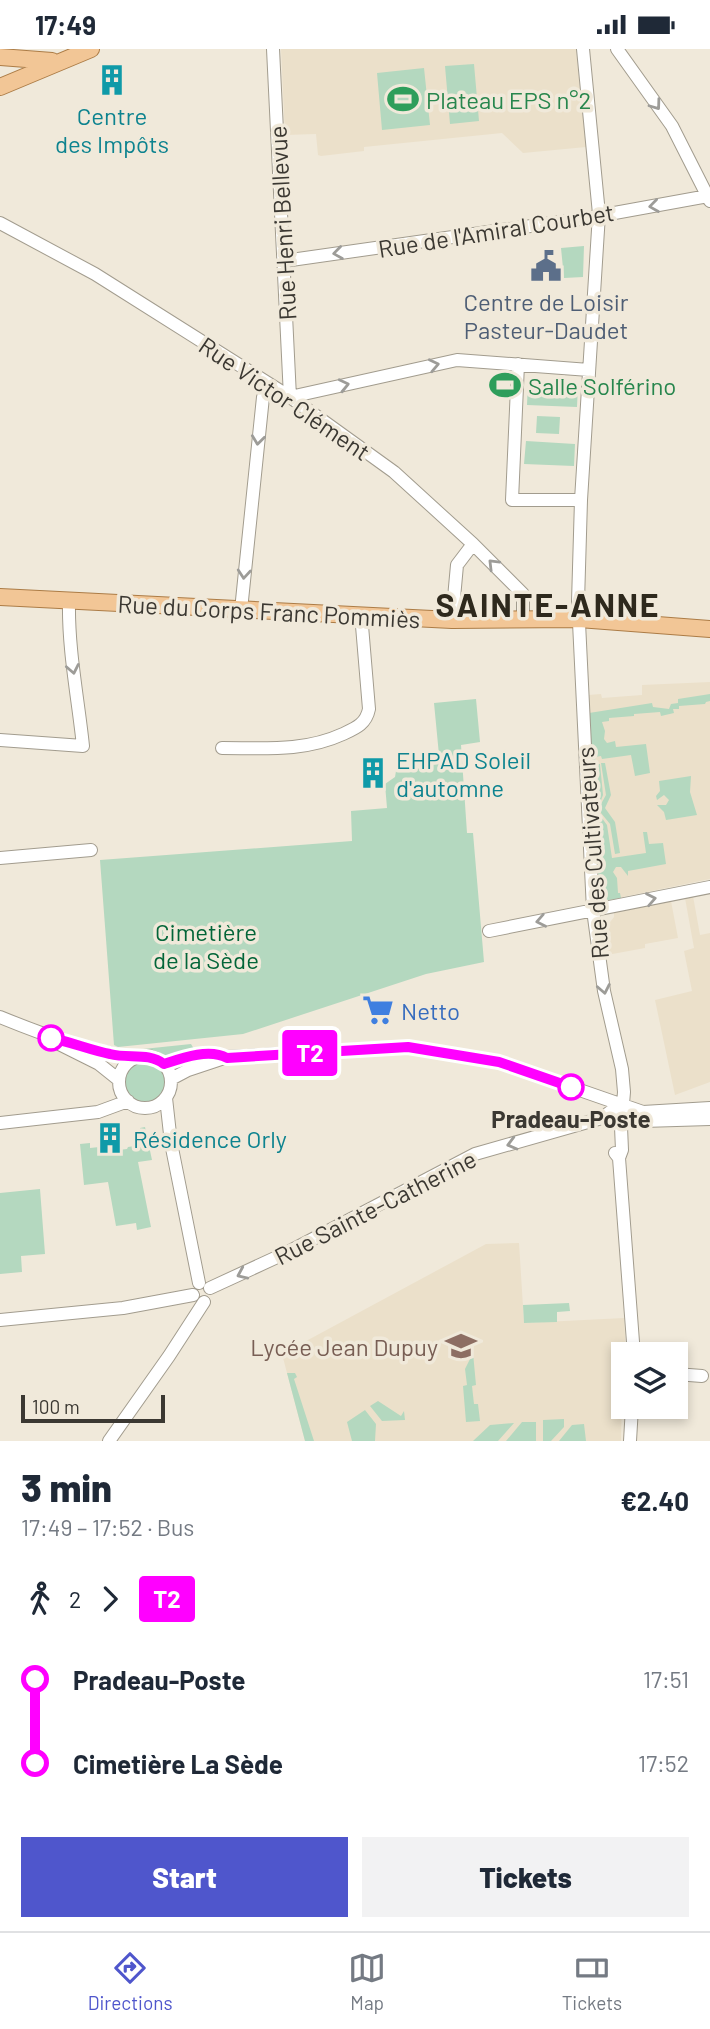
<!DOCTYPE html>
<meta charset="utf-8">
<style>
:root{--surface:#fff;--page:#f2f2f3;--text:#1f2937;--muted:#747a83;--line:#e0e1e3;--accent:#4f56cc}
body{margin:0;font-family:Barlow,sans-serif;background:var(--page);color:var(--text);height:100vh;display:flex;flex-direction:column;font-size:26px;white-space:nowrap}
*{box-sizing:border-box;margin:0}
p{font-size:23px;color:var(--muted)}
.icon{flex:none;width:38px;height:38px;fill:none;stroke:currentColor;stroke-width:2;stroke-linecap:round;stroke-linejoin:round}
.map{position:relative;height:1392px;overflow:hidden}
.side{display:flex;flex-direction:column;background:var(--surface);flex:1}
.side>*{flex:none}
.badge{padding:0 14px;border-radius:5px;font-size:24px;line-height:46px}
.buttons{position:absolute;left:611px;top:1293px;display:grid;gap:14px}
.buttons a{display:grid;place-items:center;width:77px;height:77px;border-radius:0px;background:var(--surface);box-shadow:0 4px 10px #0003;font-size:35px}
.scale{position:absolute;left:21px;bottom:18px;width:144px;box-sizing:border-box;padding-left:7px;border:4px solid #3b3832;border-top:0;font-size:19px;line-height:24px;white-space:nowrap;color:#3b3832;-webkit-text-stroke:5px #f0e9da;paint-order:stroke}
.map>.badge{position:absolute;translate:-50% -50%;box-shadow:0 0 0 4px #fff}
.legs{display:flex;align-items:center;gap:10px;height:77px;padding:0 21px;font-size:23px}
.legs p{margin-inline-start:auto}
.head{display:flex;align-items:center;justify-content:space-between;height:119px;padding:0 21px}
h1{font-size:38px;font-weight:800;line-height:52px}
.cta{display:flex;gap:14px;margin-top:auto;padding:14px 21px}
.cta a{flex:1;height:80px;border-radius:0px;background:var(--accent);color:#fff;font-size:28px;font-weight:800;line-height:80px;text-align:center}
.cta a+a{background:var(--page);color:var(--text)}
ul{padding:0 21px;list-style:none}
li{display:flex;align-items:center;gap:24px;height:84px;font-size:26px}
li i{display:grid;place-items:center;width:10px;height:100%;margin:0 9px;background:currentColor}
li i::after{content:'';width:18px;height:18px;margin:-9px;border:5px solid;border-radius:50%;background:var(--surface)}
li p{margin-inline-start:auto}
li:first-child i{background:linear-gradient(#0000 50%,currentColor 0)}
li:last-child i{background:linear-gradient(currentColor 50%,#0000 0)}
.status{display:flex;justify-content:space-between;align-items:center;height:49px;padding:0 35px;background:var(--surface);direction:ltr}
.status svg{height:19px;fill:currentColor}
.tab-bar{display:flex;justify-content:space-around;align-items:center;height:98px;border-top:2px solid var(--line);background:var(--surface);font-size:19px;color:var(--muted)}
.tab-bar a{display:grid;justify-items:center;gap:4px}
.tab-bar .current{color:var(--accent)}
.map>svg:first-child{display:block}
</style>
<div class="status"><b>17:49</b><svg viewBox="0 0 49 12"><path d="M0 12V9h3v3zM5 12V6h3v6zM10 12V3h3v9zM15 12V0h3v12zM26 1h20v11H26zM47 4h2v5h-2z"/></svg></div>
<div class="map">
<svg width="710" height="1392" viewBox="0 0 710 1392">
<rect width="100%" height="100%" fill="#f0e9da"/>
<path fill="#ebe0ca" d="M281 0H576L586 98 523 104 502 84 364 98V102L321 107 318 106 316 85 285 86Z
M710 633V830L603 852 588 646 601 645 602 649 642 646V636Z
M693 847 700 886 710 884V1033L675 1046 655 951 692 942 684 902 694 899 685 849Z
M671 852 678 889 645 895V899L607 906 604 881 614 868V862Z
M519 1194 524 1274 624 1269 626 1305 623 1306 621 1392H305L282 1305 486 1195Z"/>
<path fill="#b4d8bf" d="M474 15 479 72 450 75 445 17Z
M424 19 430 76 382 81 377 24Z
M584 197 583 228 564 229 561 199Z
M528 333 578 336 577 358 527 356Z
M537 367 560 368 559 385 536 384Z
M526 392 575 395 574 417 524 415Z
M710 645V652L706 653 705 655 679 657V660H673L674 664 661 667 660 663 634 665V667L609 669V672L602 673 605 682 604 690 607 694 615 692 616 698 646 695 650 724 635 727 631 706 602 710 601 707 595 708 596 715H600L603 746 598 759 599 765 607 776 612 809 646 804 643 783H647L649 795 663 794 666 815 628 822V827L621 818H616L613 823 617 829 618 844H620L621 849 603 852 598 849 589 664 652 654 653 658 669 660 671 655 678 654V650Z
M476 650 480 693 461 696 467 784H473L484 913 426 925 243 985 118 998 114 996 100 811 352 792 351 762 387 759 385 735 395 728 396 722 433 718 432 708 439 706 434 654Z
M601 714H605L611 746 605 759 615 773 620 804 615 805 610 775 601 764V755L606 746Z
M691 727 690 743 697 766 666 771 664 763 657 756H666L669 751 664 746 657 751 656 747 660 742 659 732Z
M191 995 194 1000 165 1009 156 1004 143 1003V1000Z
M125 1033a21 21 0 1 1 42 0a21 21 0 1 1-42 0Z
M145 1078 152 1111 138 1113 151 1178 137 1181 136 1174 116 1177 108 1133 84 1136 80 1095 90 1094V1099L109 1097 110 1102 127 1100 128 1098 142 1096 140 1079Z
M40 1140 45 1205 21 1207 22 1223 0 1225V1144Z
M569 1254 570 1262 557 1263V1273L524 1274 523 1256Z
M473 1304 476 1336 472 1337 474 1355H478L480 1372 466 1373 463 1337 467 1336 465 1320Z
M287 1324H295L297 1328 294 1330 314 1392H305Z
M378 1352 401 1367 404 1362 405 1371 382 1372 370 1357Z
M365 1361 376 1375 375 1392H352L347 1373Z
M564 1370V1378L551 1392H543V1371Z
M522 1373H536V1392H506Z
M514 1374 498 1392H473L490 1376Z
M584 1375 586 1392H559L572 1376Z"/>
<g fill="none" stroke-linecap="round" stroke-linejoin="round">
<defs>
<path id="minor" d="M273 0 290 348
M583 0 599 165 581 451 578 553 593 861 604 942 622 1020 624 1043 621 1078 622 1101 619 1109
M617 0 672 77 710 152
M0 174 95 225 290 348 394 423 473 495 523 545V571
M284 212 587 169 708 147
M518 315 512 451H581
M290 348 457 311 589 321
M241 561 263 348 267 344 281 345
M452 571 457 516 473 495
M0 691 83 697C78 649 68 601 69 552
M222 699C264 699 304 703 343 685 356 679 366 675 369 660L361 565
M0 809 91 801
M489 882 710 838
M0 968C44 986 88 1002 135 1009
M59 995 99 1015 119 1031
M119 1033a26 26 0 1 1 52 0a26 26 0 1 1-52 0Z
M164 1015 193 1006 224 1007
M171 1030 188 1021 227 1008 408 998 499 1013 643 1063 710 1059
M166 1049 171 1094 199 1234
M617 1063 643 1072 710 1070
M0 1074 98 1063 128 1052
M615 1104 619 1109 634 1306
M210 1239 288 1203 475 1105 602 1069 619 1056
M0 1271 123 1259 193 1246
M676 1325 702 1327
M109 1392 169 1307 204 1253
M630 1392 632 1358"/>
<path id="major" d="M0 8 52 12
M0 38 91 0
M0 548 452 571 579 570 710 580"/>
</defs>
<use href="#minor" stroke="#a29c8e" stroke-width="14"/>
<use href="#major" stroke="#ac7c46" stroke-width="18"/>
<use href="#minor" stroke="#fff" stroke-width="12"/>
<use href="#major" stroke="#f2c696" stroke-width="16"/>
</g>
<defs><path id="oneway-chevron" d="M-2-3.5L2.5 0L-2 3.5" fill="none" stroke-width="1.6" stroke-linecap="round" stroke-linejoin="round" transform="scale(1.75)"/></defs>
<g stroke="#9d9c98">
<use href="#oneway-chevron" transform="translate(656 56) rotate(54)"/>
<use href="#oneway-chevron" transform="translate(654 157) rotate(172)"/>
<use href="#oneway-chevron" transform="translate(338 204) rotate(172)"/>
<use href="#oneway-chevron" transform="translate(434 316) rotate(-12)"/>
<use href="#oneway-chevron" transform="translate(344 336) rotate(-13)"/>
<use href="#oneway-chevron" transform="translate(258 391) rotate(97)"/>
<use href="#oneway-chevron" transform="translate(493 515) rotate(-135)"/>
<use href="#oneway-chevron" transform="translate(244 525) rotate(95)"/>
<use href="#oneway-chevron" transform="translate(73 620) rotate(79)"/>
<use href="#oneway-chevron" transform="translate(651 850) rotate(-11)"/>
<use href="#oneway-chevron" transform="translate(541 872) rotate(169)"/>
<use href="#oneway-chevron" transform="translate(604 940) rotate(79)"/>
<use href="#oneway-chevron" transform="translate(512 1095) rotate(165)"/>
<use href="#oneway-chevron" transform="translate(242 1225) rotate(156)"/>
</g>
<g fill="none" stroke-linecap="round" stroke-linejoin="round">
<defs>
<path id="line-1" d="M51 989C71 993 90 1001 110 1005 129 1010 148 1003 164 1015 182 1009 209 999 227 1009L408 998 499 1013 571 1038"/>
</defs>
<use href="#line-1" stroke="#fff" stroke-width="16"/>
<use href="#line-1" stroke="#f0f" stroke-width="10"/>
</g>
<defs>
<symbol id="building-bare" viewBox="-9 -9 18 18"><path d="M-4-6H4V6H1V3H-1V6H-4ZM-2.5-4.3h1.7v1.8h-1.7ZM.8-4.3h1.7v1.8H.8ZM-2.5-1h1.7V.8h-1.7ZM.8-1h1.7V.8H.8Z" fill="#0f9aa8" stroke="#f0e9da" stroke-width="2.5" paint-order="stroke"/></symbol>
<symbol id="stadium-bare" viewBox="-9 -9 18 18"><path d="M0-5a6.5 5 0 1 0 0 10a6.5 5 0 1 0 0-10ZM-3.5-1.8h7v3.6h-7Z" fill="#2e9e5b" stroke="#f0e9da" stroke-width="2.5" paint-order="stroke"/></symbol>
<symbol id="civic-bare" viewBox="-9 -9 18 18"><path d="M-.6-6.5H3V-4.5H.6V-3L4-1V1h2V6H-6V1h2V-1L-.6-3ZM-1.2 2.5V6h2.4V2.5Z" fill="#5c6f8a" stroke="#f0e9da" stroke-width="2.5" paint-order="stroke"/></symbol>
<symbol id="supermarket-bare" viewBox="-9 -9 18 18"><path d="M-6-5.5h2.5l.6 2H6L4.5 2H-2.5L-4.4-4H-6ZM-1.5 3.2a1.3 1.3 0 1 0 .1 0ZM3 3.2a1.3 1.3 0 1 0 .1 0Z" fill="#3f7fe0" stroke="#f0e9da" stroke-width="2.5" paint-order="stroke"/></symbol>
<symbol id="school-bare" viewBox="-9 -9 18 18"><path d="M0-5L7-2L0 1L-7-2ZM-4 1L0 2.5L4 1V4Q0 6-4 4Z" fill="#8d6e63" stroke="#f0e9da" stroke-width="2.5" paint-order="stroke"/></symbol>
</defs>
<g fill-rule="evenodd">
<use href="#building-bare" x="90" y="9" width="44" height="44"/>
<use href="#stadium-bare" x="381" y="28" width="44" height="44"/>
<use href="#civic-bare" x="524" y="195" width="44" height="44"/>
<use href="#stadium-bare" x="483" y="314" width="44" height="44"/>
<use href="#building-bare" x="351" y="702" width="44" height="44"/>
<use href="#supermarket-bare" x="356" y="939" width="44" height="44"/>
<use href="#building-bare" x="88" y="1067" width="44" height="44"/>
<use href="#school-bare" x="439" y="1275" width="44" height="44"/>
</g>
<g fill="#fff" stroke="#f0f" stroke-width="3.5">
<circle cx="51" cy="989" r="12"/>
<circle cx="571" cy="1038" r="12"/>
</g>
<g text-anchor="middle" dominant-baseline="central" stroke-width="7" stroke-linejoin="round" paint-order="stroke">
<g font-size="24" fill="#27864d" stroke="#f0e9da" text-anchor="start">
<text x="426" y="50">Plateau EPS n°2</text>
<text x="528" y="336">Salle Solférino</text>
</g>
<g font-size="24" fill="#0d838f" stroke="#f0e9da" text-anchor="start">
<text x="112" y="66" text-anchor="middle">Centre<tspan x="112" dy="28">des Impôts</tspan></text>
<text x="396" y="710">EHPAD Soleil<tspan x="396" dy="28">d'automne</tspan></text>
<text x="133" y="1089">Résidence Orly</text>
</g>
<g font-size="24" fill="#3b3832" stroke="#f0e9da">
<text transform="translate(282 174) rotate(-93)">Rue Henri Bellevue</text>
<text transform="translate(496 181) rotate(-9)">Rue de l'Amiral Courbet</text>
<text transform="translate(285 349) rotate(34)">Rue Victor Clément</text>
<text transform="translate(269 562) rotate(3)">Rue du Corps Franc Pommiès</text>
<text transform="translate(592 804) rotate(-94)">Rue des Cultivateurs</text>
<text transform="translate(375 1158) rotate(-27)">Rue Sainte-Catherine</text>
</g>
<g font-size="24" fill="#4e5e75" stroke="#f0e9da">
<text x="546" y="252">Centre de Loisir<tspan x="546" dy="28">Pasteur-Daudet</tspan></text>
</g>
<g font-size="24" fill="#036538" stroke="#f0e9da">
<text x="206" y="882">Cimetière<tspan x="206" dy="28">de la Sède</tspan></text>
</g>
<g font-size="24" fill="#366cbe" stroke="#f0e9da" text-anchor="start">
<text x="401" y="961">Netto</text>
</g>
<g font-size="24" font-weight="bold" fill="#3b3832" stroke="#f0e9da">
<text x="571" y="1069">Pradeau-Poste</text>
</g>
<g font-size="24" fill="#785e54" stroke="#f0e9da" text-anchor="end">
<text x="438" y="1297">Lycée Jean Dupuy</text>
</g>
<g font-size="32" font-weight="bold" letter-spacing="2" fill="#2e291d" stroke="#f0e9da">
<text x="548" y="555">SAINTE-ANNE</text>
</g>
</g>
</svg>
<div class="buttons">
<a><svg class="icon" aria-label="layers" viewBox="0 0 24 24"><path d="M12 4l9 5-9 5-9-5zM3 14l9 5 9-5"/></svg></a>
</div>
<div class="scale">100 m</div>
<b class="badge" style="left:310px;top:1004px;background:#f0f;color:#fff">T2</b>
</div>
<section class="side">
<div class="head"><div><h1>3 min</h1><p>17:49 – 17:52 · Bus</p></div><b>€2.40</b></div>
<div class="legs"><svg class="icon" aria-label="walk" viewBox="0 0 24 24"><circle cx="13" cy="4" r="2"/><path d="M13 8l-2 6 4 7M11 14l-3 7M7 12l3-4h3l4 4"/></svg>2<svg class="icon" aria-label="forward" viewBox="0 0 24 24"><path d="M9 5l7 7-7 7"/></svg><b class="badge" style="background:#f0f;color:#fff">T2</b></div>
<ul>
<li><i style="color:#f0f"></i><b>Pradeau-Poste</b><p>17:51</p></li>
<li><i style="color:#f0f"></i><b>Cimetière La Sède</b><p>17:52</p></li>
</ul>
<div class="cta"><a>Start</a><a>Tickets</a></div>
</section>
<nav class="tab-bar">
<a class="current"><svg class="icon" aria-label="directions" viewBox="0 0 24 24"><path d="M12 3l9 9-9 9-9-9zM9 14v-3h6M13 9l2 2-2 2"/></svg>Directions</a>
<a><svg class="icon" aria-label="map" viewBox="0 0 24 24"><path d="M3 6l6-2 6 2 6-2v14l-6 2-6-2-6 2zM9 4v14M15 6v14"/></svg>Map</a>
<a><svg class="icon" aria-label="tickets" viewBox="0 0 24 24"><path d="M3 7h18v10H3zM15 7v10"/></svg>Tickets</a>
</nav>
